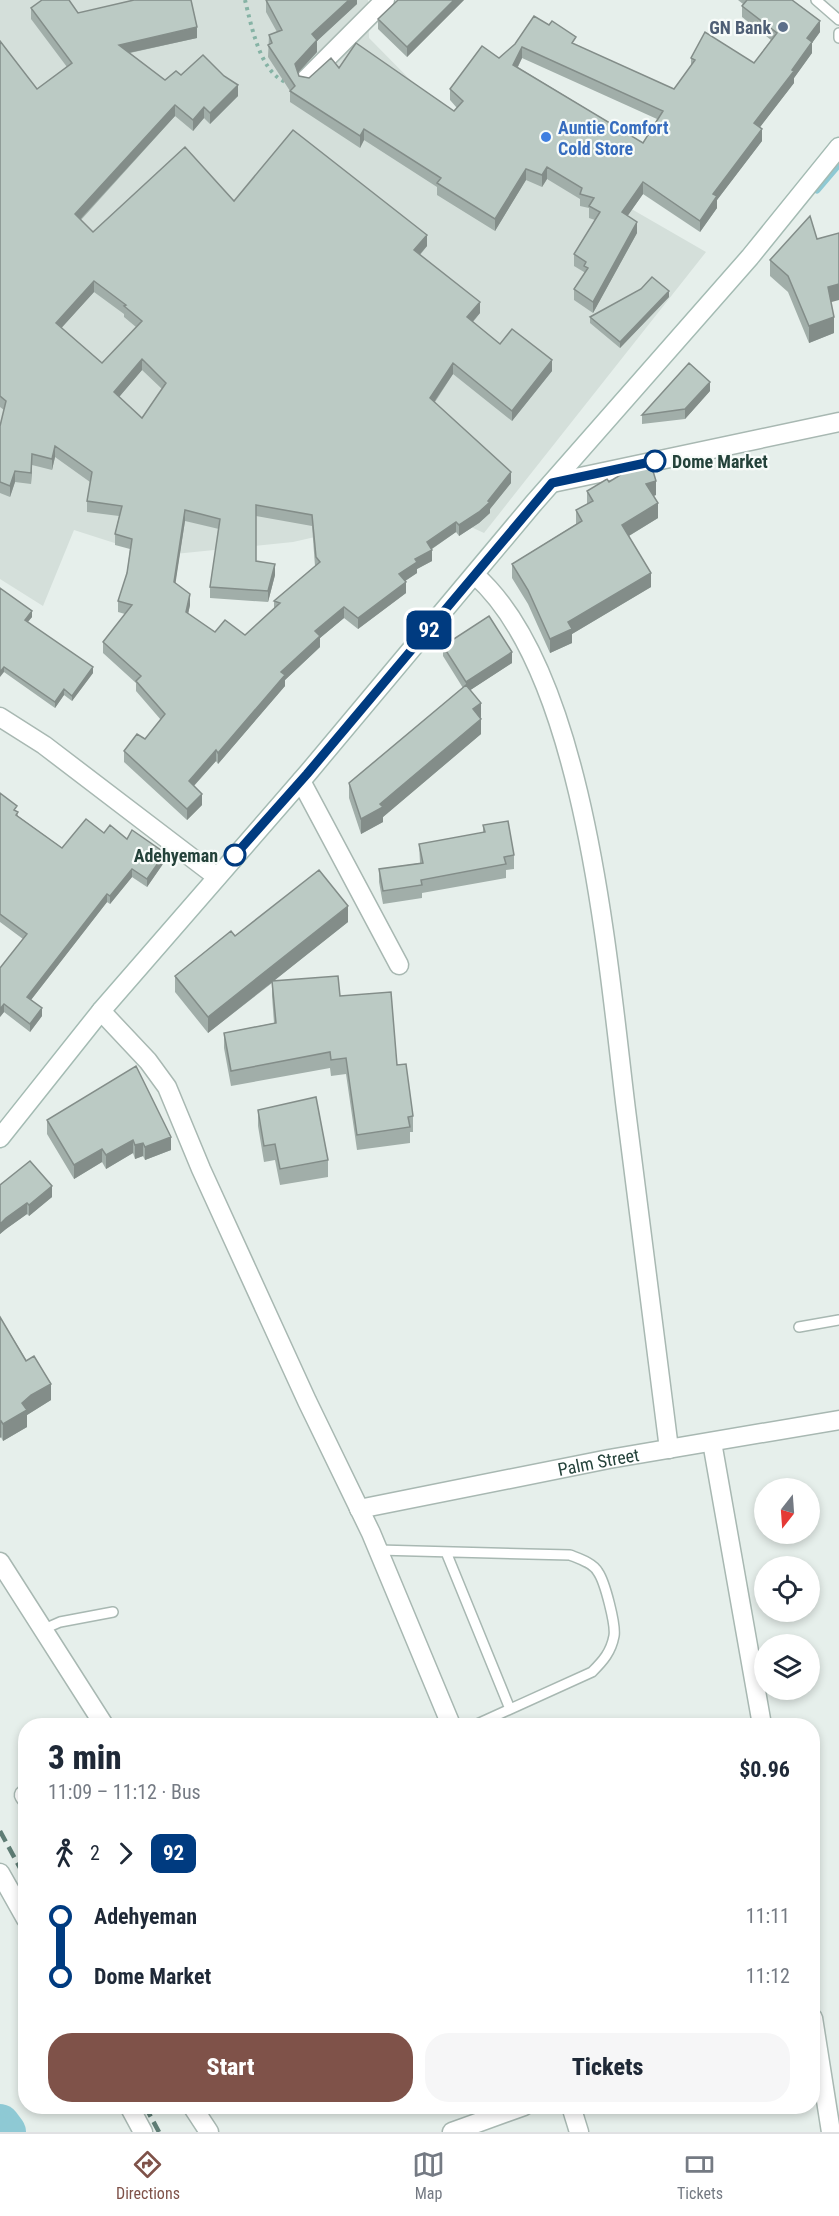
<!DOCTYPE html>
<meta charset="utf-8">
<style>
:root{--surface:#fff;--page:#f6f6f7;--text:#1f2937;--muted:#747a83;--line:#e0e1e3;--accent:#7f5249}
body{margin:0;font-family:"Roboto Condensed",sans-serif;background:var(--page);color:var(--text);height:100vh;display:flex;flex-direction:column;font-size:22px;white-space:nowrap}
*{box-sizing:border-box;margin:0}
p{font-size:20px;color:var(--muted)}
.icon{flex:none;width:33px;height:33px;fill:none;stroke:currentColor;stroke-width:2;stroke-linecap:round;stroke-linejoin:round}
.map{position:relative;flex:1;overflow:hidden}
.panel{position:absolute;left:18px;top:1718px;width:802px;height:396px;display:flex;flex-direction:column;background:var(--surface);border-radius:24px;box-shadow:0 3px 9px #0003}
.panel>*{flex:none}
.badge{padding:0 12px;border-radius:9px;font-size:21px;line-height:39px}
.needle{width:39px;rotate:197deg}
.buttons{position:absolute;left:754px;top:1478px;display:grid;gap:12px}
.buttons a{display:grid;place-items:center;width:66px;height:66px;border-radius:50%;background:var(--surface);box-shadow:0 3px 9px #0003;font-size:30px}
.map>.badge{position:absolute;translate:-50% -50%;box-shadow:0 0 0 3px #fff}
.legs{display:flex;align-items:center;gap:9px;height:66px;padding:0 30px;font-size:20px}
.legs p{margin-inline-start:auto}
.head{display:flex;align-items:center;justify-content:space-between;height:102px;padding:0 30px}
h1{font-size:33px;font-weight:800;line-height:45px}
.action{display:flex;gap:12px;margin-top:auto;padding:12px 30px}
.action a{flex:1;height:69px;border-radius:24px;background:var(--accent);color:#fff;font-size:24px;font-weight:800;line-height:69px;text-align:center}
.action a+a{background:var(--page);color:var(--text)}
ul{padding:0 30px;list-style:none}
li{display:flex;align-items:center;gap:21px;height:60px;font-size:22px}
li i{display:grid;place-items:center;width:9px;height:100%;margin:0 8px;background:currentColor}
li i::after{content:'';width:15px;height:15px;margin:-8px;border:4px solid;border-radius:50%;background:var(--surface)}
li p{margin-inline-start:auto}
li:first-child i{background:linear-gradient(#0000 50%,currentColor 0)}
li:last-child i{background:linear-gradient(currentColor 50%,#0000 0)}
.tabs{display:flex;justify-content:space-around;align-items:center;height:84px;border-top:2px solid var(--line);background:var(--surface);font-size:16px;color:var(--muted)}
.tabs a{display:grid;justify-items:center;gap:3px}
.tabs .current{color:var(--accent)}
.map>svg:first-child{display:block}
</style>
<div class="map">
<svg width="839" height="2132" viewBox="0 0 839 2132">
<rect width="100%" height="100%" fill="#e6efeb"/>
<path fill="#d4dfda" d="M0 0H368L369 38 497 168 602 192 706 252 484 533 434 510 293 542 155 556 74 530 43 606 0 579Z"/>
<g fill="none" stroke-linecap="round" stroke-linejoin="round">
<path stroke="#8ec9d4" stroke-width="7" d="M817 190 839 164"/>
<path stroke="#8ec9d4" stroke-width="40" d="M0 2124 6 2132"/>
<defs>
<path id="service" d="M816 0 839 20
M839 33V38
M799 1327 839 1320
M378 1550 570 1555C580 1559 593 1563 598 1572 605 1582 616 1625 614 1636 611 1652 603 1661 592 1672L475 1725
M446 1552 510 1709
M44 1629 60 1622 113 1612"/>
<g id="minor">
<path d="M306 79 385 0"/>
<path d="M552 483 839 422"/>
<path d="M475 575C586 673 608 965 626 1110 641 1223 655 1336 669 1449"/>
<path d="M0 717 44 745 217 877"/>
<path d="M301 781 399 965"/>
<path d="M101 1011 148 1061 167 1087 201 1169 307 1401 371 1533 451 1725"/>
<path d="M712 1442 762 1725"/>
<path id="s1" d="M359 1509 609 1459 839 1420"/>
<path d="M0 1562 104 1725"/>
<path d="M24 1795 26 1798"/>
<path d="M0 1873 26 1919"/>
<path d="M813 2018 831 2132"/>
<path d="M129 2106 143 2132"/>
<path d="M192 2106 209 2132"/>
<path d="M571 2106 579 2132"/>
<path d="M452 2132 524 2106"/>
</g>
<path id="secondary" d="M0 1138 101 1011 307 774 533 504 750 257 839 147"/>
</defs>
<use href="#service" stroke="#a8b8b2" stroke-width="12"/>
<use href="#minor" stroke="#a8b8b2" stroke-width="21"/>
<use href="#secondary" stroke="#a4bbb3" stroke-width="21"/>
<path stroke="#86b3a5" stroke-width="4" stroke-dasharray="3 4.5" stroke-linecap="butt" d="M245 0C251 24 260 73 286 82"/>
<use href="#service" stroke="#fff" stroke-width="9"/>
<use href="#minor" stroke="#fff" stroke-width="18"/>
<use href="#secondary" stroke="#fff" stroke-width="18"/>
<path stroke="#5f7d75" stroke-width="4.5" stroke-dasharray="12 6" stroke-linecap="butt" d="M0 1831 26 1879
M145 2106 159 2132"/>
</g>
<path fill="#a1aea9" fill-rule="evenodd" d="M266 0H357V4L317 41V52L298 73 299 76 309 78 339 68 454 111 457 108 450 100V89L499 58 515 44 576 45 674 89 691 66V58L754 63 771 40 742 17V6L743 4 738 0H792L820 32 812 43V53L794 78V83L759 128 762 141 717 200V208L700 232 643 194 627 216 637 233 593 313 574 300V289L584 274V272L574 266V254L595 220 589 218V208L580 206V199L547 179 542 187 526 180 495 231 437 195V187L364 140 360 148 290 102V91L268 57 269 35 277 32 266 12ZM522 58 657 119 643 143 518 67Z
M464 0 407 57 378 29V19Z
M31 8 78 13 197 38 130 53 165 80 181 75 238 96 210 124 204 118 193 131 175 116 81 220 93 232 234 201 427 246 420 255 480 313 473 322 500 344 552 371 512 421 453 374 435 402 511 483 490 509V513L479 523 459 536 456 532 432 549V561L417 569V573L405 581 406 593 358 629 344 618 320 638V647L285 680V686L218 764 216 761 194 786 202 805 187 820 124 762V751L145 739 161 720 136 691V683L103 653V642L125 614 118 612V601L127 573 130 549 115 545V534L119 516 87 512V501L90 482 55 457 52 470 32 465 31 484 15 482 10 497 0 493V426L4 410 0 407V41L37 89 67 67 31 19ZM94 292 124 314V317L136 327 102 363 61 328ZM142 370 162 389 142 418 119 397ZM256 516 312 526 315 566 274 601V609L245 635 215 632 188 614 190 605 175 583 185 521 219 529 210 587V598L268 602 275 575 256 561Z
M817 239 831 302 834 333 809 343 788 292 770 276V260Z
M669 297 620 348 590 323V317Z
M710 391 685 419 642 424V415Z
M609 482 656 495 653 496 658 518 629 536 651 587 572 634V643L550 653 528 604 512 578V564L576 524V510L587 504V491Z
M0 588 32 617 28 622 93 673 72 701 64 695 55 708 4 672Z
M443 646 512 663 470 690 481 717V734L383 817V822L361 834 349 798V783L463 688 443 656Z
M0 793 17 812 18 816 62 848 104 833 127 839 165 861 147 887 132 877 110 904 107 902 31 1000 42 1016 30 1032 4 1012 0 1017 23 939 0 922Z
M483 825 514 855V869L506 870V878L422 893V898L383 904 379 882V869L420 863 419 844 483 833Z
M348 922 275 980 340 996 397 1065 413 1116V1132H410V1143L357 1150 346 1074 331 1076 330 1068 231 1086 224 1048V1033L274 1023 272 996V983L208 1033 175 992V976L235 936Z
M258 1110 328 1160V1177L280 1185 275 1160 264 1162 258 1126Z
M47 1120 171 1150 145 1160 143 1156 135 1159 133 1153 106 1169 102 1162 74 1179 47 1134Z
M0 1185 52 1197 29 1216 27 1214 6 1229 0 1234Z
M0 1317 51 1400 27 1415V1427L3 1441 1 1437 0 1438Z"/>
<path fill="#838d89" d="M349 0H357V4L317 41V52L295 76V64L312 34Z
M454 0H464L407 57V47Z
M820 21V32L812 43V53L794 78V83L754 135V123L807 38Z
M197 27V38L119 55V45Z
M522 47V58L513 76V65Z
M238 85V96L210 124V113Z
M175 105V116L75 225V214Z
M204 107V118L193 131V120Z
M364 129V140L360 148V136Z
M762 129V141L717 200V208L700 232V221L713 194Z
M547 167V179L542 187V175Z
M526 169V180L495 231V219Z
M643 182V194L622 224V212Z
M637 222V233L593 313V302Z
M427 235V246L414 261V250Z
M94 281V292L56 334V323Z
M839 284V300L828 303V287Z
M669 291V297L620 348V342Z
M480 302V313L467 328V317Z
M834 317V333L809 343V326Z
M142 359V370L114 403V392Z
M552 360V371L512 421V411Z
M453 363V374L430 408V398Z
M710 382V391L685 419V409Z
M55 446V457L52 470V459Z
M32 454V465L31 484V473Z
M15 471V482L10 497V486Z
M511 472V483L490 509V513L479 523 459 536V525L488 501Z
M656 481V495L646 499V484Z
M658 503V518L622 540V525Z
M185 510V521L174 593V582Z
M456 522V532L427 552V542Z
M432 550V561L417 569V573L399 585V574L415 559Z
M275 564V575L268 602V591Z
M651 573V587L572 634V643L550 653V639L568 622Z
M406 582V593L358 629V618Z
M190 594V605L186 623V612Z
M344 607V618L320 638V647L285 680V686L218 764V753L281 672 315 631Z
M32 611V617L25 625V620Z
M512 652V663L466 693V682Z
M4 667V672L0 677V672Z
M93 667V673L72 701V696Z
M64 689V695L55 708V702Z
M481 703V717L473 724V709Z
M481 719V734L383 817V822L361 834V819Z
M216 750V761L189 791V781Z
M202 794V805L187 820V809Z
M165 853V861L147 887V879Z
M132 869V877L110 904V896Z
M107 894V902L27 1005V997Z
M348 906V922L208 1033V1017Z
M4 1004V1012L0 1017V1009Z
M42 1008V1016L30 1032V1024Z
M171 1137V1150L145 1160V1147Z
M133 1140V1153L106 1169V1155Z
M143 1143V1156L135 1159V1145Z
M102 1149V1162L74 1179V1165Z
M52 1186V1197L29 1216V1205Z
M27 1203V1214L6 1229 0 1234V1224L6 1218Z
M51 1384V1400L27 1415V1427L3 1441V1424L22 1403 31 1395Z
M1 1421V1437L0 1438V1422Z"/>
<path fill="#bbcac4" stroke="#838d89" stroke-width="1.5" fill-rule="evenodd" d="M42 0H69L78 13 134 0H191L197 27 119 45 165 80 176 71 181 75 203 55 224 76 238 85 210 113 204 107 193 120 175 105 75 214 93 232 185 147 234 201 293 130 427 235 414 250 480 302 467 317 500 344 512 329 552 360 512 411 453 363 430 398 511 472 488 501 490 502 479 512 459 525 456 522 427 542 432 550 415 559 417 562 399 574 406 582 358 618 344 607 315 631 320 636 281 672 285 675 218 753 216 750 189 781 202 794 187 809 124 751 137 734 145 739 165 714 136 681 141 676 103 642 132 605 118 601 127 573 132 539 115 534 122 506 87 501 92 472 55 446 52 459 32 454 31 473 15 471 10 486 0 482V426L6 401 0 396V41L37 89 72 63 31 8ZM94 281 126 305 124 306 142 321 102 363 56 323ZM142 359 166 383 142 418 114 392ZM256 505 312 515 316 557 320 562 274 601 280 603 245 635 225 620 215 632 186 612 190 594 174 582 185 510 220 519 210 587 268 591 275 564 256 561Z
M266 0H349L312 34 317 40 295 64 299 76 309 78 331 58 339 68 356 43 454 111 463 101 450 89 482 46 499 58 515 44 534 16 549 25 552 21 576 37 572 43 674 89 695 60 691 58 705 32 754 63 777 33 742 6 747 0H792L820 21 807 38 812 42 792 70 794 71 754 123 762 129 713 194 717 196 700 221 643 182 622 212 637 222 593 302 574 289 588 268 584 266 586 262 574 254 600 212 589 206 594 198 580 194 582 188 547 167 542 175 526 169 495 219 437 183 441 178 364 129 360 136 290 91 295 86 268 45 272 43 269 35 282 30ZM522 47 663 111 643 143 513 65Z
M398 0H454L407 47 378 19Z
M810 216 817 239 839 233V284L828 287 834 317 809 326 788 276 770 260Z
M652 277 669 291 620 342 590 317 641 289Z
M689 363 710 382 685 409 642 415Z
M650 461 656 481 646 484 658 503 622 525 651 573 568 622 572 629 550 639 528 590 512 564 582 521 576 510 593 501 587 491 607 479 609 482 630 469Z
M0 588 32 611 25 620 93 667 72 696 64 689 55 702 4 667 0 672Z
M489 616 512 652 466 682 443 646Z
M466 685 481 703 473 709 481 719 380 804 383 807 361 819 349 783Z
M0 793 17 806 14 810 18 812 16 815 62 848 86 819 104 833 110 825 127 839 132 830 165 853 147 879 132 869 110 896 107 894 27 997 42 1008 30 1024 4 1004 0 1009V968L27 934 0 914Z
M508 821 514 855 504 857 506 864 421 880 422 885 383 891 379 869 423 863 419 844 485 832 483 825Z
M319 870 348 906 208 1017 175 976 231 931 235 936Z
M338 976 340 996 391 992 397 1065 406 1064 413 1116 408 1117 410 1127 357 1135 346 1058 331 1060 330 1052 231 1071 224 1033 276 1023 272 981Z
M136 1066 171 1137 145 1147 143 1143 135 1145 133 1140 106 1155 102 1149 74 1165 47 1120Z
M316 1097 328 1160 280 1169 275 1144 264 1146 258 1110Z
M30 1161 52 1186 29 1205 27 1203 6 1218 0 1224V1185Z
M0 1317 26 1361 34 1356 51 1384 31 1395 22 1403 27 1410 3 1424 1 1421 0 1422Z"/>
<g fill="none" stroke-linecap="round" stroke-linejoin="round">
<defs>
<path id="line-1" d="M235 855 307 774 552 483 655 461"/>
</defs>
<use href="#line-1" stroke="#fff" stroke-width="14"/>
<use href="#line-1" stroke="#003b80" stroke-width="9"/>
</g>
<circle fill="#5c6f8a" stroke="#f7fbf9" stroke-width="2" cx="783" cy="27" r="6"/>
<circle fill="#3f7fe0" stroke="#f7fbf9" stroke-width="2" cx="546" cy="137" r="6"/>
<g fill="#fff" stroke="#003b80" stroke-width="3">
<circle cx="655" cy="461" r="10"/>
<circle cx="235" cy="855" r="10"/>
</g>
<g text-anchor="middle" dominant-baseline="central" stroke-width="4.5" stroke-linejoin="round" paint-order="stroke">
<g font-size="18" font-weight="bold" fill="#4e5e75" stroke="#f7fbf9" text-anchor="end">
<text x="771" y="27">GN Bank</text>
</g>
<g font-size="18" font-weight="bold" fill="#366cbe" stroke="#f7fbf9" text-anchor="start">
<text x="558" y="127">Auntie Comfort<tspan x="558" dy="21">Cold Store</tspan></text>
</g>
<g font-size="18" font-weight="bold" fill="#24423a" stroke="#f7fbf9" text-anchor="start">
<text x="672" y="461">Dome Market</text>
<text x="218" y="855" text-anchor="end">Adehyeman</text>
</g>
<g font-size="18" fill="#24423a" stroke="#f7fbf9">
<text stroke="none"><textPath href="#s1" startOffset="244">Palm Street</textPath></text>
</g>
</g>
</svg>
<div class="buttons">
<a><svg class="needle" viewBox="-14 -14 28 28"><path d="M0-13l5 13h-10z" fill="#e53935"/><path d="M0 13l5-13h-10z" fill="#747a83"/></svg></a>
<a><svg class="icon" aria-label="locate" viewBox="0 0 24 24"><circle cx="12" cy="12" r="6"/><path d="M12 2v4M12 18v4M2 12h4M18 12h4"/></svg></a>
<a><svg class="icon" aria-label="layers" viewBox="0 0 24 24"><path d="M12 4l9 5-9 5-9-5zM3 14l9 5 9-5"/></svg></a>
</div>
<b class="badge" style="left:429px;top:630px;background:#003b80;color:#fff">92</b>
<section class="panel">
<div class="head"><div><h1>3 min</h1><p>11:09 – 11:12 · Bus</p></div><b>$0.96</b></div>
<div class="legs"><svg class="icon" aria-label="walk" viewBox="0 0 24 24"><circle cx="13" cy="4" r="2"/><path d="M13 8l-2 6 4 7M11 14l-3 7M7 12l3-4h3l4 4"/></svg>2<svg class="icon" aria-label="forward" viewBox="0 0 24 24"><path d="M9 5l7 7-7 7"/></svg><b class="badge" style="background:#003b80;color:#fff">92</b></div>
<ul>
<li><i style="color:#003b80"></i><b>Adehyeman</b><p>11:11</p></li>
<li><i style="color:#003b80"></i><b>Dome Market</b><p>11:12</p></li>
</ul>
<div class="action"><a>Start</a><a>Tickets</a></div>
</section>
</div>
<nav class="tabs">
<a class="current"><svg class="icon" aria-label="directions" viewBox="0 0 24 24"><path d="M12 3l9 9-9 9-9-9zM9 14v-3h6M13 9l2 2-2 2"/></svg>Directions</a>
<a><svg class="icon" aria-label="map" viewBox="0 0 24 24"><path d="M3 6l6-2 6 2 6-2v14l-6 2-6-2-6 2zM9 4v14M15 6v14"/></svg>Map</a>
<a><svg class="icon" aria-label="tickets" viewBox="0 0 24 24"><path d="M3 7h18v10H3zM15 7v10"/></svg>Tickets</a>
</nav>
